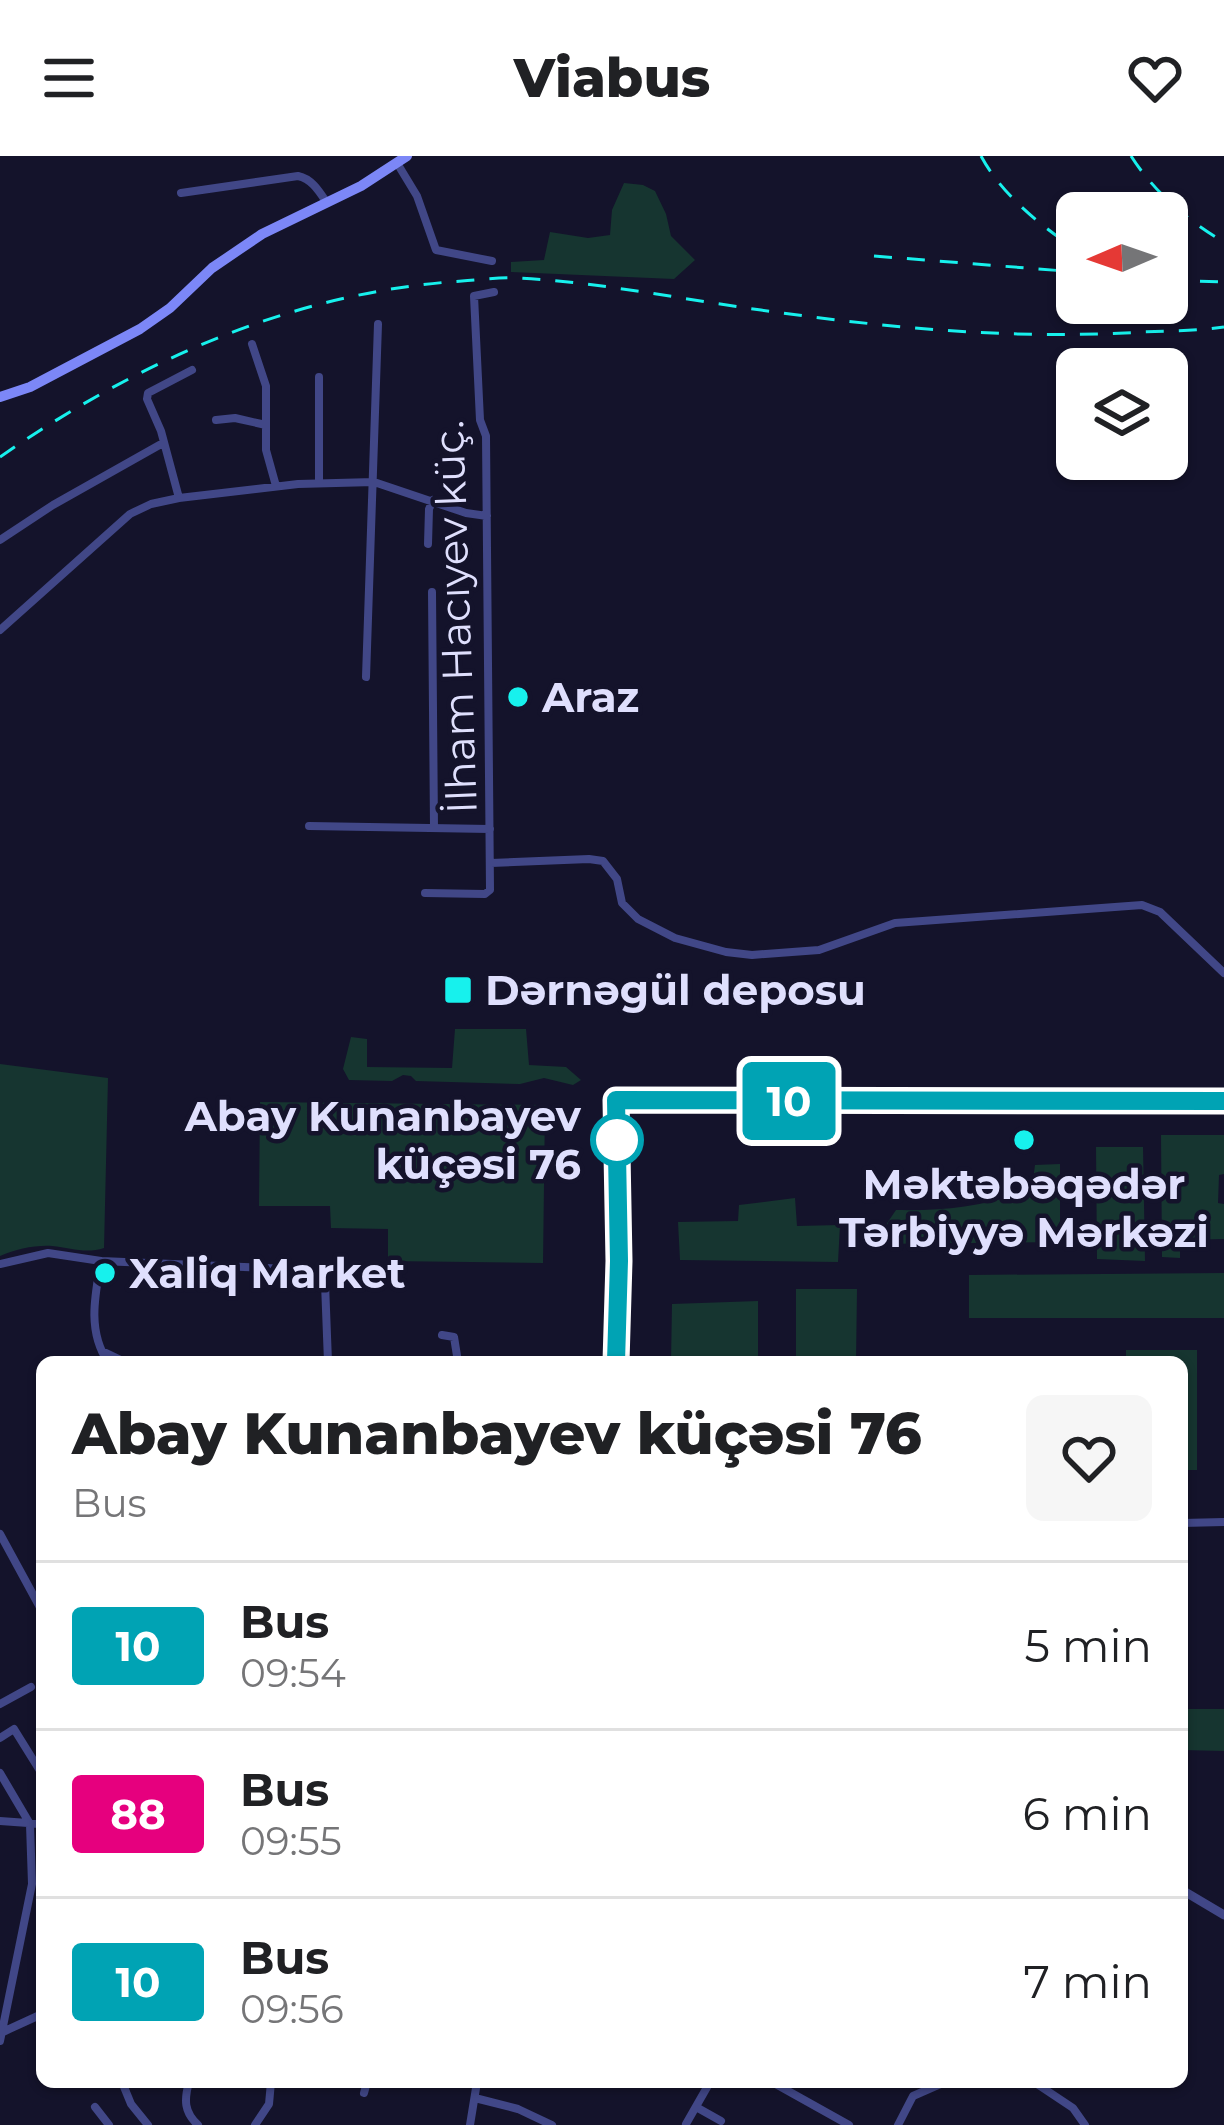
<!DOCTYPE html>
<meta charset="utf-8">
<style>
:root{--surface:#fff;--page:#f6f6f6;--text:#202124;--muted:#757577;--line:#e0e0e0}
body{margin:0;font-family:Montserrat,sans-serif;background:var(--page);color:var(--text);height:100vh;display:flex;flex-direction:column;font-size:45px;white-space:nowrap}
*{box-sizing:border-box;margin:0}
p{font-size:39px;color:var(--muted)}
.icon{flex:none;width:66px;height:66px;fill:none;stroke:currentColor;stroke-width:2;stroke-linecap:round;stroke-linejoin:round}
.map{position:relative;flex:1;overflow:hidden}
.panel{position:absolute;left:36px;top:1200px;width:1152px;height:732px;display:flex;flex-direction:column;background:var(--surface);border-radius:18px;box-shadow:0 3px 9px #0004}
.panel>*{flex:none}
.badge{padding:0 24px;border-radius:9px;font-size:42px;line-height:78px}
.needle{width:78px;rotate:268deg}
.controls{position:absolute;left:1056px;top:36px;display:grid;gap:24px}
.controls a{display:grid;place-items:center;width:132px;height:132px;border-radius:18px;background:var(--surface);box-shadow:0 3px 9px #0004;font-size:60px}
.map>.badge{position:absolute;translate:-50% -50%;box-shadow:0 0 0 6px #fff}
.round{display:grid;place-items:center;flex:none;width:126px;height:126px;border-radius:18px;background:var(--page)}
.headline{display:flex;align-items:center;justify-content:space-between;height:204px;padding:0 36px}
h1{font-size:57px;font-weight:800;line-height:90px}
ul{padding:0;list-style:none}
li{display:flex;align-items:center;gap:36px;height:168px;padding:0 36px;border-top:3px solid var(--line)}
li div{flex:1}
li b{display:block;font-size:45px}
li em{font-style:normal}
li .badge{min-width:132px;font-weight:700;text-align:center}
header{display:flex;justify-content:space-between;align-items:center;height:156px;padding:0 36px;background:var(--surface);font-size:54px;font-weight:800}
.map>svg:first-child{display:block}
</style>
<header><svg class="icon" aria-label="menu" viewBox="0 0 24 24"><path d="M4 6h16M4 12h16M4 18h16"/></svg>Viabus<svg class="icon" aria-label="heart" viewBox="0 0 24 24"><path d="M12 20l-8-8c-3-5 5-10 8-4 3-6 11-1 8 4z"/></svg></header>
<div class="map">
<svg width="1224" height="1969" viewBox="0 0 1224 1969">
<rect width="100%" height="100%" fill="#14132b"/>
<path fill="#163530" d="M624 27 643 29 655 35 666 58 671 80 695 104 674 123 511 116V106L544 104 550 76 588 82 610 79 612 54Z
M455 873H526L529 909 566 911 581 924 573 929 544 922 520 928 416 925 411 920 403 919 392 925 349 924 343 913 351 881 367 883V911L452 912Z
M0 908 108 922 104 1092C86 1098 71 1092 52 1090 35 1089 16 1093 0 1100Z
M260 946 545 949 543 1107 388 1105V1073L331 1072 330 1050H259Z
M1161 979H1224V1018L1219 1019 1218 1047 1224 1048V1083L1180 1084V1102L1162 1101Z
M1096 991H1143L1145 1105 1097 1103Z
M1060 1008V1086L873 1088 896 1054C944 1055 988 1051 1032 1032L1035 1009Z
M795 1042 797 1070 840 1069 838 1106 680 1104 678 1066 738 1065 739 1049Z
M1224 1117V1162H969V1119Z
M796 1133H857L856 1206H796Z
M758 1145V1206H671L672 1148Z
M1126 1194H1197V1314H1182V1206H1126Z
M1182 1553H1224V1595L1182 1594Z"/>
<g fill="none" stroke-linecap="round" stroke-linejoin="round">
<path stroke="#414787" stroke-width="8" d="M397 7 417 40 436 94 492 105
M181 37 298 20C312 23 319 35 327 47
M252 188 266 230V294L276 330
M216 264 235 262 266 269
M319 327V221
M179 342 161 275 147 243 148 237 192 214
M0 384 53 349 163 287
M428 388 429 353 433 344
M432 436 434 672
M0 474 130 358 151 348 179 342 298 328 374 326 466 357 487 360
M366 521 378 168
M309 670 490 673
M491 707 589 703 603 705 617 723 622 747 638 763 675 782 726 796 752 799 819 794 895 767 1142 749 1160 756 1224 817
M425 737 485 738 490 734 486 280 480 264 474 140 494 136
M101 1105C95 1139 87 1175 108 1206
M0 1108 48 1097 101 1105 312 1114 325 1127 328 1206
M442 1179 454 1181 458 1206
M102 1195 125 1206
M1182 1367 1224 1366
M0 1378 42 1455
M0 1548 31 1531
M0 1582 14 1573 42 1618
M0 1617 30 1668 32 1728 0 1885
M0 1665 42 1668
M5 1875 42 1858
M122 1926 131 1948 148 1969
M189 1926C184 1944 184 1956 198 1969
M772 1926 849 1969
M1034 1926 1073 1952 1085 1969
M364 1937 367 1926
M475 1942 518 1953 552 1969
M95 1951 109 1969
M696 1951 721 1965
M686 1968 710 1926
M255 1969 269 1948 271 1926
M470 1969 477 1926
M898 1969 913 1940 945 1926"/>
<path stroke="#414787" stroke-width="9" d="M617 1206 619 1105 616 944 1224 945
M1182 1734 1224 1759"/>
<path stroke="#7c87f7" stroke-width="10" d="M0 241 30 231 140 173 170 152 212 112 262 78 361 30 407 0"/>
<path stroke="#17f1ed" stroke-width="3" stroke-dasharray="18 15" stroke-linecap="butt" d="M981 0C1002 39 1041 70 1077 94
M1131 0C1154 36 1188 65 1224 86
M874 100 1077 116
M1167 124 1224 126
M0 301C139 205 293 136 462 125 480 124 499 121 517 122 599 126 680 143 761 154 888 172 1014 184 1142 176 1169 175 1197 175 1224 171"/>
</g>
<g fill="none" stroke-linecap="round" stroke-linejoin="round">
<defs>
<path id="line" d="M616 1206 619 1105 616 944 1224 945"/>
</defs>
<use href="#line" stroke="#fff" stroke-width="27"/>
<use href="#line" stroke="#00a3b4" stroke-width="18"/>
</g>
<g fill="#17f1ed" stroke="#14132b" stroke-width="4.5">
<circle cx="518" cy="541" r="12"/>
<rect x="443" y="819" width="30" height="30" rx="6"/>
<circle cx="1024" cy="984" r="12"/>
<circle cx="105" cy="1117" r="12"/>
</g>
<circle fill="#fff" stroke="#00a3b4" stroke-width="6" cx="617" cy="984" r="24"/>
<g text-anchor="middle" dominant-baseline="central" stroke-width="9" stroke-linejoin="round" paint-order="stroke">
<g font-size="42" fill="#dfdffd" stroke="#14132b">
<text transform="translate(455 461) rotate(-92)">İlham Hacıyev küç.</text>
</g>
<g font-size="42" font-weight="bold" fill="#dfdffd" stroke="#14132b" text-anchor="start">
<text x="542" y="541">Araz</text>
<text x="485" y="834">Dərnəgül deposu</text>
<text x="1024" y="1028" text-anchor="middle">Məktəbəqədər<tspan x="1024" dy="48">Tərbiyyə Mərkəzi</tspan></text>
<text x="129" y="1117">Xaliq Market</text>
</g>
<g font-size="42" font-weight="bold" fill="#dfdffd" stroke="#14132b" text-anchor="end">
<text x="581" y="960">Abay Kunanbayev<tspan x="581" dy="48">küçəsi 76</tspan></text>
</g>
</g>
</svg>
<div class="controls">
<a><svg class="needle" viewBox="-14 -14 28 28"><path d="M0-13l5 13h-10z" fill="#e53935"/><path d="M0 13l5-13h-10z" fill="#757577"/></svg></a>
<a><svg class="icon" aria-label="layers" viewBox="0 0 24 24"><path d="M12 4l9 5-9 5-9-5zM3 14l9 5 9-5"/></svg></a>
</div>
<b class="badge" style="left:789px;top:945px;background:#00a3b4;color:#fff">10</b>
<section class="panel">
<div class="headline"><div><h1>Abay Kunanbayev küçəsi 76</h1><p>Bus</p></div><a class="round"><svg class="icon" aria-label="heart" viewBox="0 0 24 24"><path d="M12 20l-8-8c-3-5 5-10 8-4 3-6 11-1 8 4z"/></svg></a></div>
<ul>
<li><span class="badge" style="background:#00a3b4;color:#fff">10</span><div><b>Bus</b><p>09:54</p></div><em>5 min</em></li>
<li><span class="badge" style="background:#e6007e;color:#fff">88</span><div><b>Bus</b><p>09:55</p></div><em>6 min</em></li>
<li><span class="badge" style="background:#00a3b4;color:#fff">10</span><div><b>Bus</b><p>09:56</p></div><em>7 min</em></li>
</ul>
</section>
</div>
